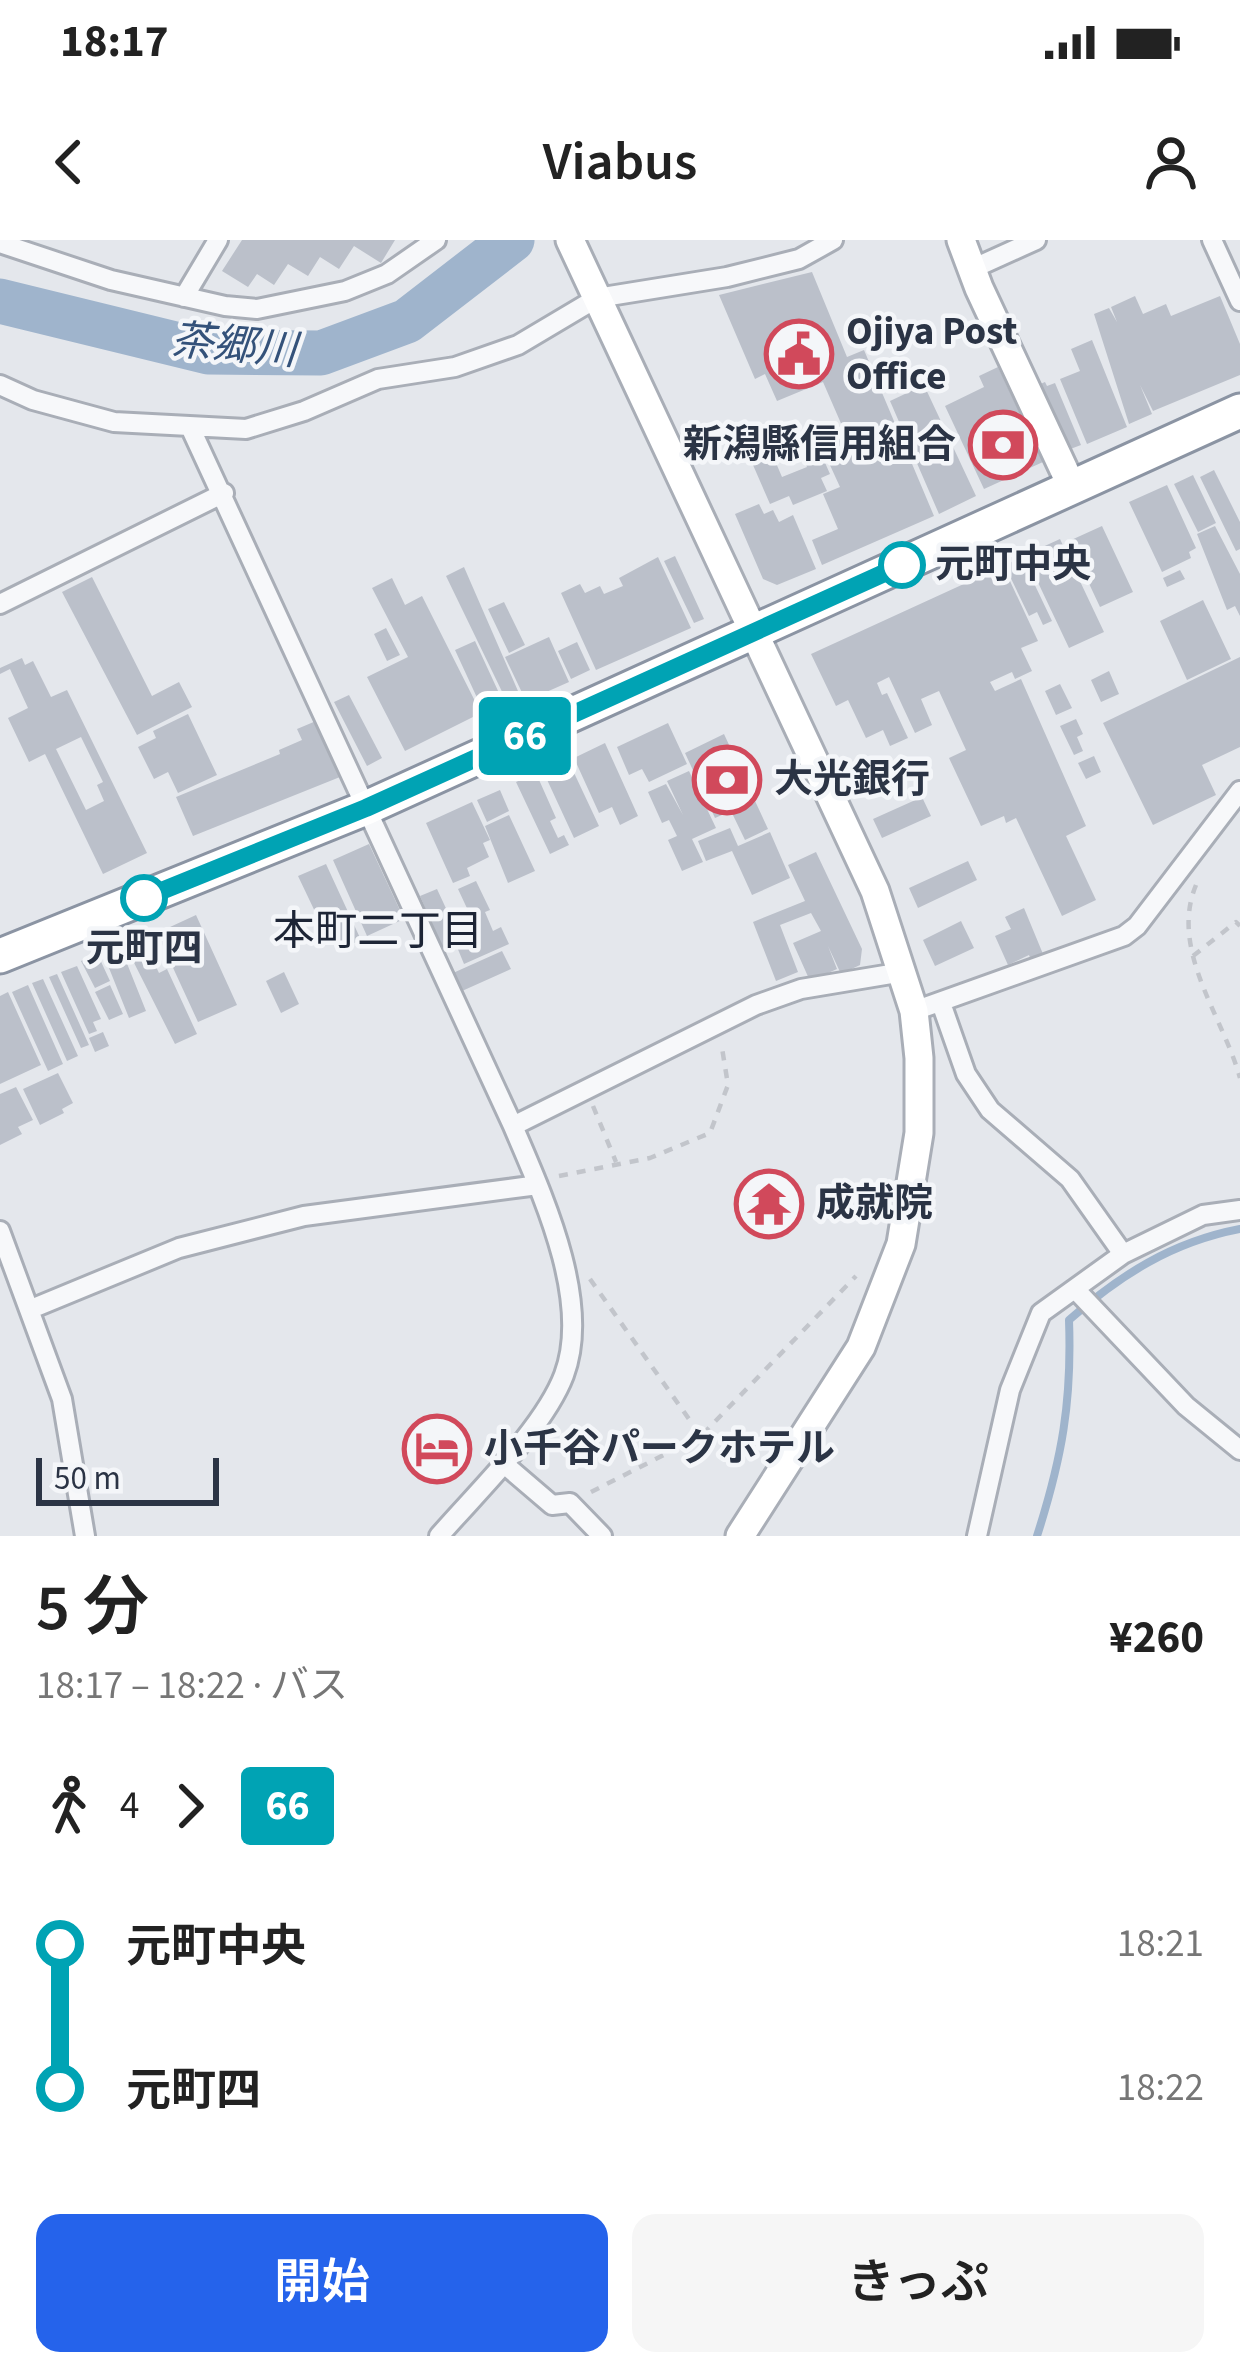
<!DOCTYPE html>
<html lang="ja">
<meta charset="utf-8">
<style>
:root{--surface:#fff;--page:#f6f6f6;--text:#222;--muted:#767676;--accent:#2563eb}
body{margin:0;font-family:"Source Sans 3","Noto Sans JP",sans-serif;background:var(--page);color:var(--text);height:100vh;display:flex;flex-direction:column;font-size:45px;white-space:nowrap}
*{box-sizing:border-box;margin:0}
p{font-size:39px;color:var(--muted)}
.icon{flex:none;width:66px;height:66px;fill:none;stroke:currentColor;stroke-width:2;stroke-linecap:round;stroke-linejoin:round}
.map{position:relative;height:1296px;overflow:hidden}
.details{display:flex;flex-direction:column;background:var(--surface);flex:1}
.details>*{flex:none}
.badge{padding:0 24px;border-radius:9px;font-size:42px;line-height:78px}
.scale{position:absolute;left:36px;bottom:30px;width:183px;box-sizing:border-box;padding-left:12px;border:6px solid #2b3445;border-top:0;font-size:33px;line-height:42px;white-space:nowrap;color:#2b3445;-webkit-text-stroke:9px #f4f6f9;paint-order:stroke}
.map>.badge{position:absolute;translate:-50% -50%;box-shadow:0 0 0 6px #fff}
.legs{display:flex;align-items:center;gap:18px;height:132px;padding:0 36px;font-size:39px}
.legs p{margin-inline-start:auto}
.head{display:flex;align-items:center;justify-content:space-between;height:204px;padding:0 36px}
h1{font-size:66px;font-weight:600;line-height:90px}
.cta{display:flex;gap:24px;margin-top:auto;padding:24px 36px}
.cta a{flex:1;height:138px;border-radius:24px;background:var(--accent);color:#fff;font-size:48px;font-weight:600;line-height:138px;text-align:center}
.cta a+a{background:var(--page);color:var(--text)}
ul{padding:0 36px;list-style:none}
li{display:flex;align-items:center;gap:42px;height:144px;font-size:45px}
li i{display:grid;place-items:center;width:18px;height:100%;margin:0 15px;background:currentColor}
li i::after{content:'';width:30px;height:30px;margin:-15px;border:9px solid;border-radius:50%;background:var(--surface)}
li p{margin-inline-start:auto}
li:first-child i{background:linear-gradient(#0000 50%,currentColor 0)}
li:last-child i{background:linear-gradient(currentColor 50%,#0000 0)}
.status{display:flex;justify-content:space-between;align-items:center;height:84px;padding:0 60px;background:var(--surface);direction:ltr}
.status svg{height:33px;fill:currentColor}
header{display:flex;justify-content:space-between;align-items:center;height:156px;padding:0 36px;background:var(--surface);font-size:54px;font-weight:600}
.map>svg:first-child{display:block}
</style>
<div class="status"><b>18:17</b><svg viewBox="0 0 49 12"><path d="M0 12V9h3v3zM5 12V6h3v6zM10 12V3h3v9zM15 12V0h3v12zM26 1h20v11H26zM47 4h2v5h-2z"/></svg></div>
<header><svg class="icon" aria-label="back" viewBox="0 0 24 24"><path d="M15 5l-7 7 7 7"/></svg>Viabus<svg class="icon" aria-label="person" viewBox="0 0 24 24"><circle cx="12" cy="8" r="4"/><path d="M4 21q1-7 8-7t8 7"/></svg></header>
<div class="map">
<svg width="1240" height="1296" viewBox="0 0 1240 1296">
<rect width="100%" height="100%" fill="#e4e7ec"/>
<g fill="none" stroke-linecap="round" stroke-linejoin="round">
<path stroke="#9fb4cc" stroke-width="8" d="M1037 1296C1062 1218 1072 1162 1069 1080 1120 1035 1172 1002 1240 989"/>
<path stroke="#9fb4cc" stroke-width="45" d="M0 61 208 112 321 113 407 81 512 0"/>
</g>
<path fill="#bbc0ca" fill-rule="evenodd" d="M242 0H395L381 23 354 6 339 29 320 17 308 36 288 24 274 45 257 34 248 47 222 31Z
M812 32 847 117 864 110 934 276 822 325 812 300 838 289 823 254 840 247 818 199 843 188 823 142 777 161 765 134 755 139 719 55Z
M1135 56 1143 74 1166 64 1171 76 1220 56 1240 104V135L1153 171 1140 145 1152 174 1129 184 1094 74 1109 68 1117 82 1111 67Z
M1092 100 1127 187 1087 204 1060 139 1080 131 1071 109Z
M998 127 1043 222 984 249 945 166 984 147 979 136Z
M1045 142 1047 146 1055 143 1081 205 1065 211 1038 145Z
M924 145 976 256 939 274 890 161Z
M815 200 830 234 821 238 827 251 793 265 789 256 770 264 753 225 773 216 782 237 807 227 799 207Z
M1214 230 1240 282V309L1236 311 1200 237Z
M1193 235 1216 283 1198 292 1174 244Z
M1167 245 1196 308 1189 312 1191 318 1162 332 1129 262Z
M759 264 764 274 773 270 779 282 793 275 816 329 777 345 763 339 735 274Z
M1102 286 1133 352 1100 367 1069 301Z
M1215 286 1240 334V376L1235 366 1227 370 1197 294Z
M1060 299 1104 392 1069 408 1025 315Z
M675 316 704 379 694 383 664 321Z
M1021 316 1052 381 1043 385 1037 372 1029 376 1005 326Z
M658 317 691 388 596 430 561 353 580 344 585 353 600 346 604 354 623 346 619 338Z
M1003 326 1038 401 1021 408 1032 431 1015 439 1012 432 990 442 995 451 1021 439 1086 586 1066 596 1096 660 1062 676 1016 578 1006 583 1004 576 981 586 949 518 966 510 939 451 921 459 932 485 915 493 889 437 877 443 882 455 887 453 908 498 890 506 883 490 866 498 848 460 836 466 811 414Z
M464 327 521 458 508 464 446 336Z
M1180 330 1185 339 1167 347 1163 338Z
M92 337 152 456 179 442 192 467 137 495 62 352Z
M392 338 405 365 422 356 481 473 405 511 367 437 408 417 372 348Z
M1203 360 1231 419 1187 440 1160 381Z
M504 362 525 405 509 413 488 369Z
M386 388 400 415 387 421 374 394Z
M549 397 569 442 526 461 505 417Z
M475 401 505 466 485 475 455 410Z
M577 402 590 430 571 439 558 411Z
M1240 417V507L1202 525 1216 555 1153 585 1103 483Z
M22 418 25 425 33 421 51 457 67 450 147 613 103 634 45 514 29 522 8 478 28 468 10 429 0 434V428ZM81 497 103 542 97 545 104 561 86 570 56 509Z
M1109 431 1119 454 1101 462 1091 440Z
M1060 444 1072 468 1056 475 1045 451Z
M349 455 382 518 367 526 334 462Z
M188 474 217 535 178 553 168 532 154 539 138 507 156 498 153 491Z
M1076 479 1083 494 1077 497 1083 511 1074 515 1060 486Z
M316 481 340 537 193 596 176 557 280 514 279 510 302 500 297 489Z
M668 483 687 524 649 542 642 529 629 535 617 507Z
M724 494 768 589 745 600 731 571 715 578 685 513Z
M605 503 638 576 620 585 612 567 599 573 574 518Z
M1094 516 1101 532 1086 539 1078 523Z
M568 520 599 586 574 598 543 531Z
M689 531 716 588 692 599 703 622 682 631 668 600 677 596 669 580 662 583 648 552 666 544 683 575 667 541Z
M536 533 556 578 550 581 558 598 564 595 569 605 550 614 516 542Z
M500 550 509 571 487 582 477 560Z
M922 557 931 576 882 598 873 579Z
M472 562 490 600 483 603 489 617 467 628 470 636 453 643 426 583Z
M509 575 535 631 508 643 485 586Z
M730 588 738 606 770 592 790 638 752 655 732 611 706 621 698 601Z
M369 604 404 679 367 696 333 620Z
M816 612 862 709 860 725 841 734 828 706 837 729 810 741 793 703 821 691 811 673 780 685 798 732 776 741 753 682 805 661 788 625Z
M968 621 977 640 918 668 909 648Z
M326 624 361 700 343 708 328 676 319 680 298 636Z
M476 641 490 670 485 672 493 691 501 687 509 704 464 724 457 707 445 713 420 656 437 649 450 677 459 674 463 683 472 679 458 649Z
M1024 668 1043 714 1031 720 1029 715 1008 725 995 696 1011 689 1005 677Z
M196 675 237 765 198 782 157 693Z
M961 681 974 708 935 726 923 700Z
M141 695 159 733 167 729 197 794 175 804 124 703Z
M120 706 146 771 129 778 103 713Z
M502 711 511 729 462 751 453 733Z
M97 713 110 741 95 748 81 721Z
M77 726 101 779 93 782 97 791 89 794 61 732Z
M284 732 299 764 281 773 266 741Z
M57 734 89 805 81 808 49 737Z
M43 739 78 816 67 821 32 743Z
M28 745 63 824 48 831 12 752Z
M110 745 123 774 109 780 95 752Z
M8 752 41 825 0 844V756Z
M103 792 109 806 95 812 89 798Z
M58 833 73 863 62 869 64 873 40 885 23 849Z
M16 847 33 880 18 887 22 894 0 905V854Z"/>
<g fill="none" stroke-linecap="round" stroke-linejoin="round">
<defs>
<path id="street" d="M1212 0 1240 61
M0 3 111 40 225 66 257 69 345 51 387 34 436 0
M974 28 1036 0
M184 57 218 0
M0 145 33 160 114 182 246 189 304 171 378 139 455 127 518 105 597 58 727 37 799 19 833 0
M191 189 513 886C542 954 592 1061 564 1135 544 1188 477 1252 439 1296
M0 364 224 253
M941 763 966 834 990 870 1070 939 1123 1014
M914 771 1124 696 1137 686 1240 551
M513 886 756 765 801 749 903 732
M0 991 62 1159 85 1296
M1075 1049 1186 1166 1240 1210
M31 1069 179 1008 304 976 538 945
M503 1223 552 1265 570 1263 602 1296
M977 1296 1010 1150 1041 1073 1123 1014 1203 975 1240 970"/>
<path id="secondary" d="M570 0 875 651 914 771 919 818V893L901 1004 861 1107 740 1296
M961 0 979 48 1072 247"/>
<path id="highway" d="M0 716 366 568 1240 171"/>
</defs>
<use href="#street" stroke="#a9aeb7" stroke-width="24"/>
<use href="#secondary" stroke="#a9aeb7" stroke-width="33"/>
<use href="#highway" stroke="#8b94a3" stroke-width="39"/>
<path stroke="#c2c5cb" stroke-width="4.5" stroke-dasharray="9 9" stroke-linecap="butt" d="M1196 645C1169 710 1223 776 1240 838
M1193 716 1236 682 1240 686
M593 866 616 922
M559 936 650 918 710 893 728 845 722 808
M590 1039 701 1196
M591 1252 701 1196 856 1036"/>
<use href="#street" stroke="#f7f8fa" stroke-width="18"/>
<use href="#secondary" stroke="#fff" stroke-width="27"/>
<use href="#highway" stroke="#fff" stroke-width="33"/>
</g>
<g fill="none" stroke-linecap="round" stroke-linejoin="round">
<defs>
<path id="line-1" d="M144 658 366 568 902 325"/>
</defs>
<use href="#line-1" stroke="#fff" stroke-width="27"/>
<use href="#line-1" stroke="#00a3b4" stroke-width="18"/>
</g>
<defs>
<symbol id="civic-ring" viewBox="-11 -11 22 22"><circle r="9.5" fill="#f4f6f9" stroke="#d1495b" stroke-width="1.5"/><path d="M-.6-6.5H3V-4.5H.6V-3L4-1V1h2V6H-6V1h2V-1L-.6-3ZM-1.2 2.5V6h2.4V2.5Z" fill="#d1495b"/></symbol>
<symbol id="bank-ring" viewBox="-11 -11 22 22"><circle r="9.5" fill="#f4f6f9" stroke="#d1495b" stroke-width="1.5"/><path d="M-6-4H6V4H-6ZM0-2.3a2.3 2.3 0 1 0 0 4.6a2.3 2.3 0 1 0 0-4.6Z" fill="#d1495b"/></symbol>
<symbol id="temple-ring" viewBox="-11 -11 22 22"><circle r="9.5" fill="#f4f6f9" stroke="#d1495b" stroke-width="1.5"/><path d="M0-6L5-2H3V0L6.5 2.5H4V6H1.5V3h-3V6H-4V2.5H-6.5L-3 0V-2H-5Z" fill="#d1495b"/></symbol>
<symbol id="hotel-ring" viewBox="-11 -11 22 22"><circle r="9.5" fill="#f4f6f9" stroke="#d1495b" stroke-width="1.5"/><path d="M-6-4.5h1.5V1H6V5H4.5V3h-9V5H-6ZM-4 0a1.8 1.8 0 1 1 3.6 0ZM.5 0V-2.5h3Q6-2.5 6 0Z" fill="#d1495b"/></symbol>
</defs>
<g fill-rule="evenodd">
<use href="#civic-ring" x="761" y="76" width="76" height="76"/>
<use href="#bank-ring" x="965" y="167" width="76" height="76"/>
<use href="#bank-ring" x="689" y="502" width="76" height="76"/>
<use href="#temple-ring" x="731" y="926" width="76" height="76"/>
<use href="#hotel-ring" x="399" y="1171" width="76" height="76"/>
</g>
<g fill="#fff" stroke="#00a3b4" stroke-width="6">
<circle cx="902" cy="325" r="21"/>
<circle cx="144" cy="658" r="21"/>
</g>
<g text-anchor="middle" dominant-baseline="central" stroke-width="9" stroke-linejoin="round" paint-order="stroke">
<g font-size="39" font-weight="bold" fill="#2b3445" stroke="#f4f6f9" text-anchor="start">
<text x="846" y="92">Ojiya Post<tspan x="846" dy="45">Office</tspan></text>
<text x="956" y="205" text-anchor="end">新潟縣信用組合</text>
<text x="774" y="540">大光銀行</text>
<text x="816" y="964">成就院</text>
<text x="484" y="1209">小千谷パークホテル</text>
</g>
<g font-size="39" font-weight="bold" fill="#2b3445" stroke="#f4f6f9" text-anchor="start">
<text x="935" y="325">元町中央</text>
<text x="144" y="709" text-anchor="middle">元町四</text>
</g>
<g font-size="42" font-style="italic" fill="#34527a" stroke="#f4f6f9">
<text transform="translate(234 106) rotate(5)">茶郷川</text>
</g>
<g font-size="42" fill="#1d2536" stroke="#f4f6f9">
<text x="378" y="692">本町二丁目</text>
</g>
</g>
</svg>
<div class="scale">50 m</div>
<b class="badge" style="left:525px;top:496px;background:#00a3b4;color:#fff">66</b>
</div>
<section class="details">
<div class="head"><div><h1>5 分</h1><p>18:17 – 18:22 · バス</p></div><b>¥260</b></div>
<div class="legs"><svg class="icon" aria-label="walk" viewBox="0 0 24 24"><circle cx="13" cy="4" r="2"/><path d="M13 8l-2 6 4 7M11 14l-3 7M7 12l3-4h3l4 4"/></svg>4<svg class="icon" aria-label="forward" viewBox="0 0 24 24"><path d="M9 5l7 7-7 7"/></svg><b class="badge" style="background:#00a3b4;color:#fff">66</b></div>
<ul>
<li><i style="color:#00a3b4"></i><b>元町中央</b><p>18:21</p></li>
<li><i style="color:#00a3b4"></i><b>元町四</b><p>18:22</p></li>
</ul>
<div class="cta"><a>開始</a><a>きっぷ</a></div>
</section>
